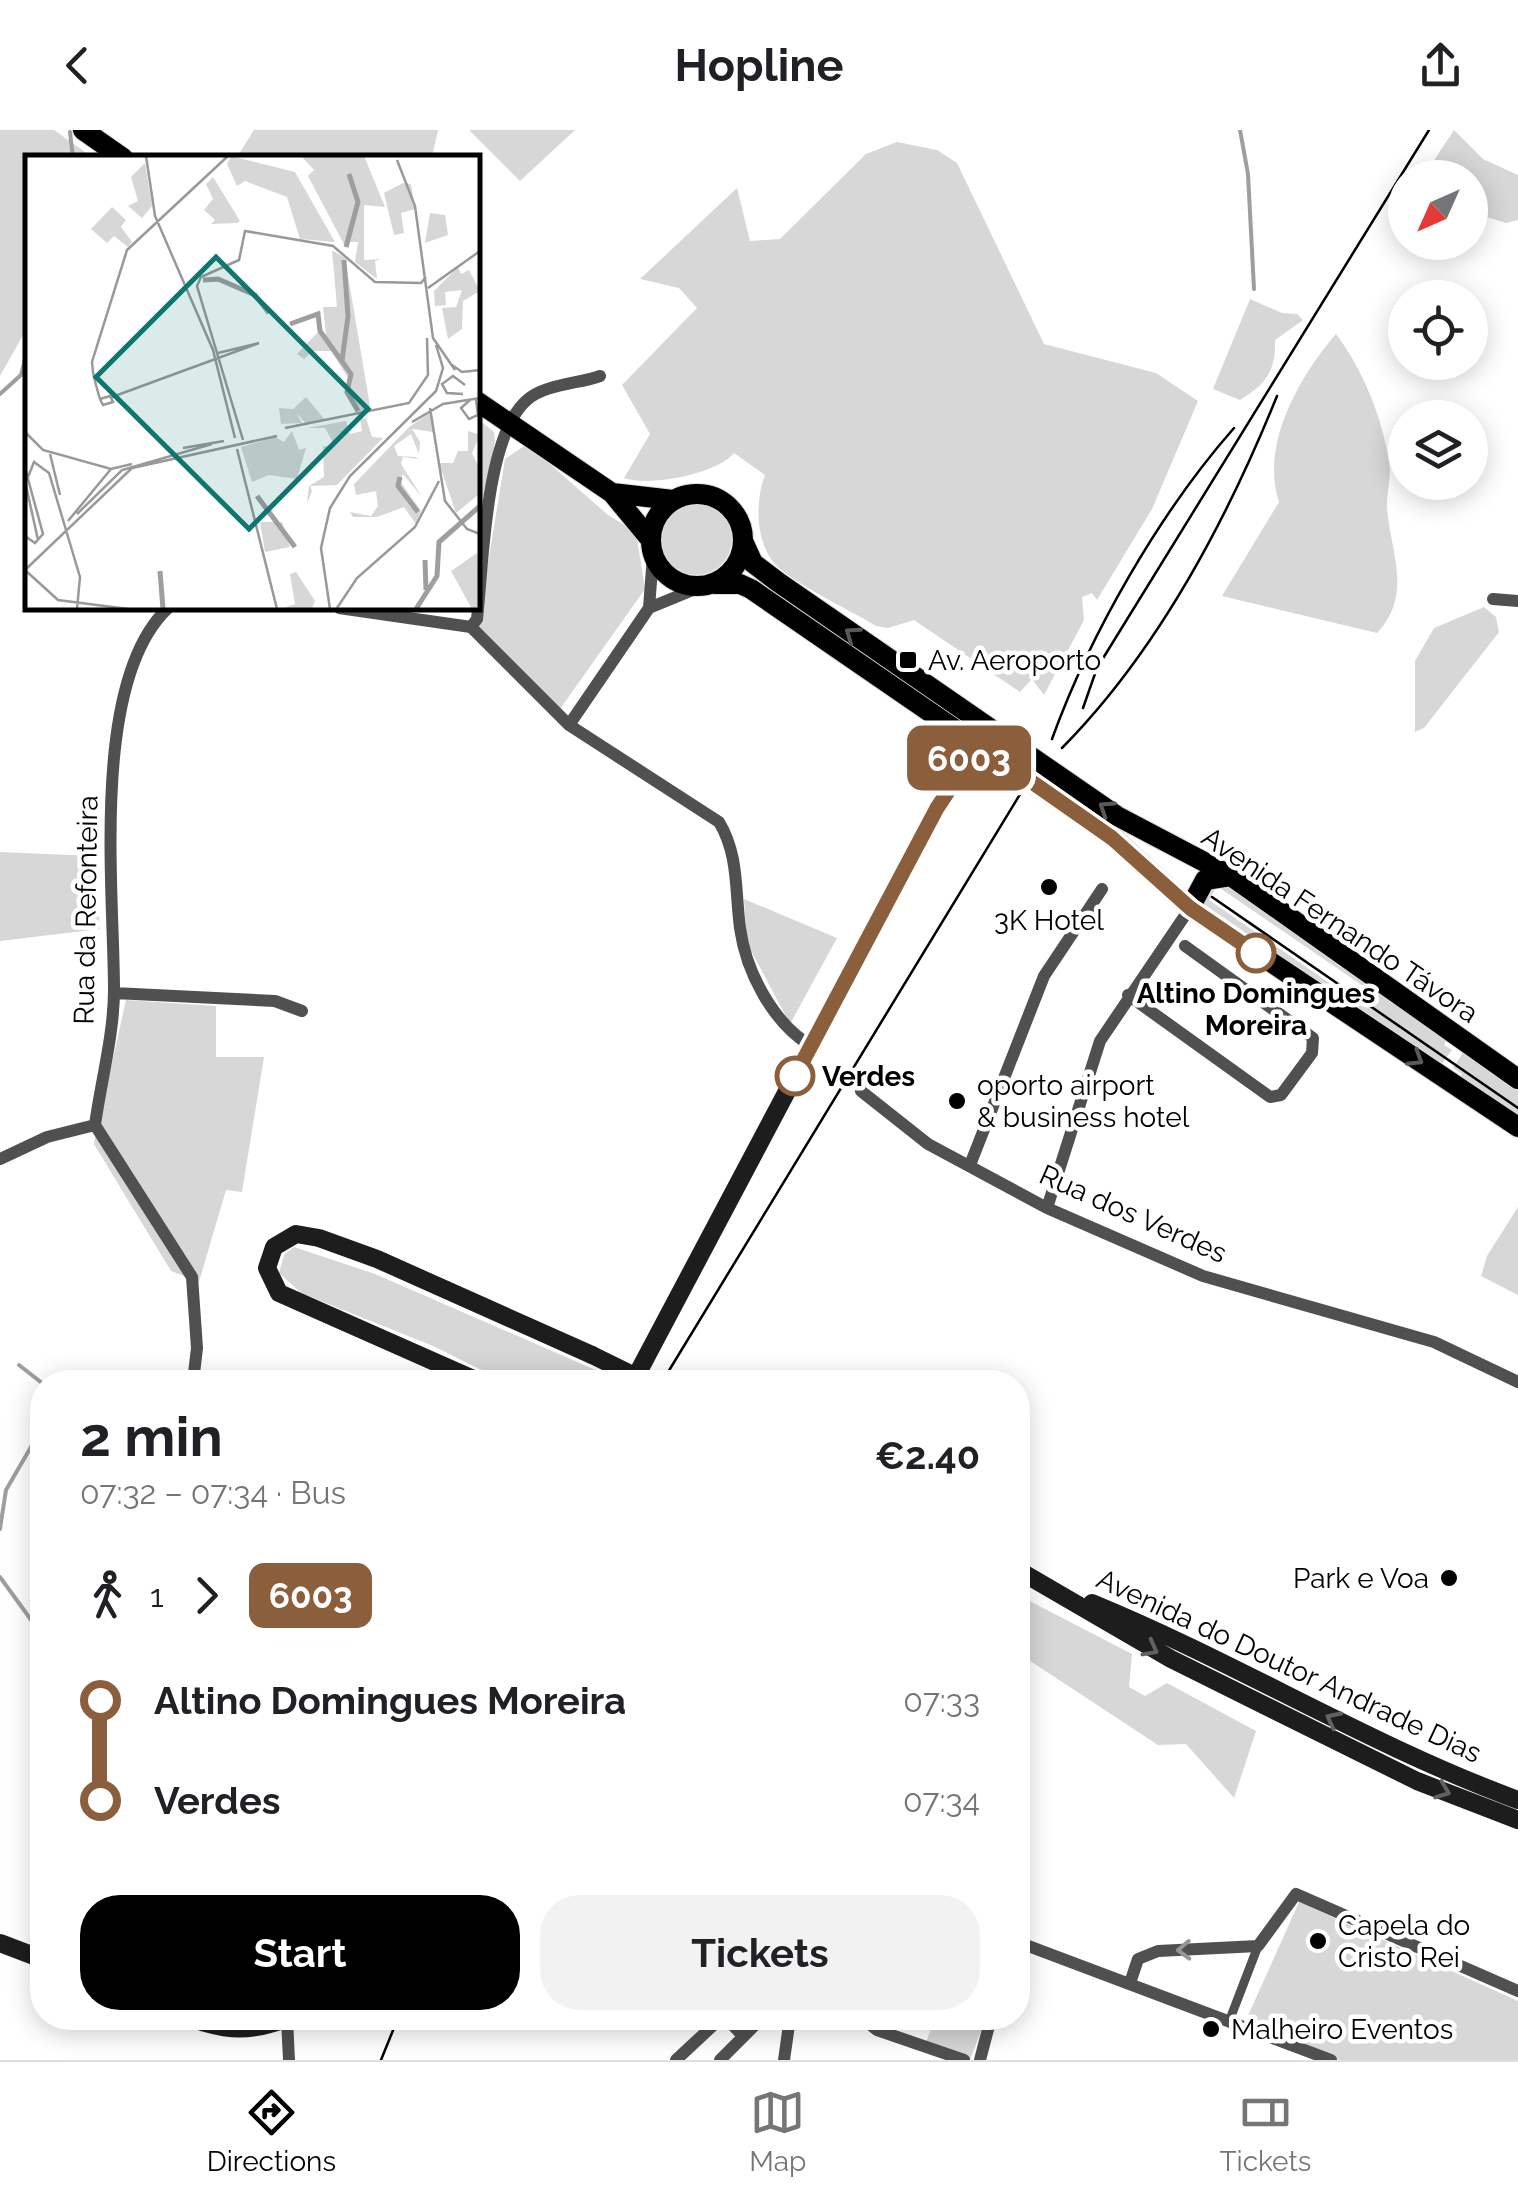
<!DOCTYPE html>
<meta charset="utf-8">
<style>
:root{--surface:#fff;--page:#f2f2f2;--text:#202124;--muted:#757577;--line:#e0e0e0;--accent:#000}
body{margin:0;font-family:Raleway,sans-serif;background:var(--page);color:var(--text);height:100vh;display:flex;flex-direction:column;font-size:38px;white-space:nowrap}
*{box-sizing:border-box;margin:0}
p{font-size:32px;color:var(--muted)}
.icon{flex:none;width:55px;height:55px;fill:none;stroke:currentColor;stroke-width:2;stroke-linecap:round;stroke-linejoin:round}
.map{position:relative;flex:1;overflow:hidden}
.panel{position:absolute;left:30px;top:1240px;width:1000px;height:660px;display:flex;flex-direction:column;background:var(--surface);border-radius:40px;box-shadow:0 5px 25px #0003}
.panel>*{flex:none}
.badge{padding:0 20px;border-radius:15px;font-size:35px;line-height:65px}
.needle{width:65px;rotate:225deg}
.fabs{position:absolute;left:1388px;top:30px;display:grid;gap:20px}
.fabs a{display:grid;place-items:center;width:100px;height:100px;border-radius:50%;background:var(--surface);box-shadow:0 5px 25px #0003;font-size:50px}
.map>.badge{position:absolute;translate:-50% -50%;box-shadow:0 0 0 5px #fff}
.legs{display:flex;align-items:center;gap:15px;height:110px;padding:0 50px;font-size:32px}
.legs p{margin-inline-start:auto}
.overview{display:flex;align-items:center;justify-content:space-between;height:170px;padding:0 50px}
h1{font-size:55px;font-weight:700;line-height:75px}
.cta{display:flex;gap:20px;margin-top:auto;padding:20px 50px}
.cta a{flex:1;height:115px;border-radius:40px;background:var(--accent);color:#fff;font-size:40px;font-weight:700;line-height:115px;text-align:center}
.cta a+a{background:var(--page);color:var(--text)}
ul{padding:0 50px;list-style:none}
li{display:flex;align-items:center;gap:35px;height:100px;font-size:38px}
li i{display:grid;place-items:center;width:15px;height:100%;margin:0 12px;background:currentColor}
li i::after{content:'';width:25px;height:25px;margin:-12px;border:8px solid;border-radius:50%;background:var(--surface)}
li p{margin-inline-start:auto}
li:first-child i{background:linear-gradient(#0000 50%,currentColor 0)}
li:last-child i{background:linear-gradient(currentColor 50%,#0000 0)}
header{display:flex;justify-content:space-between;align-items:center;height:130px;padding:0 50px;background:var(--surface);font-size:45px;font-weight:700}
.dock{display:flex;justify-content:space-around;align-items:center;height:140px;border-top:2px solid var(--line);background:var(--surface);font-size:28px;color:var(--muted)}
.dock a{display:grid;justify-items:center;gap:5px}
.dock .on{color:var(--accent)}
.map>svg:first-child{display:block}
</style>
<header><svg class="icon" aria-label="back" viewBox="0 0 24 24"><path d="M15 5l-7 7 7 7"/></svg>Hopline<svg class="icon" aria-label="share" viewBox="0 0 24 24"><path d="M12 15V3M7 8l5-5 5 5M5 13v7h14v-7"/></svg></header>
<div class="map">
<svg width="1518" height="1930" viewBox="0 0 1518 1930">
<rect width="100%" height="100%" fill="#fff"/>
<path fill="#d7d7d7" fill-rule="evenodd" d="M0 0H54L92 27 28 28 27 198 0 246Z
M254 0H438L432 27H237Z
M469 0H575L520 51Z
M1454 0 1483 29 1518 45V90L1506 93 1470 82V48L1423 47Z
M897 12 937 20 957 33 1044 214 1156 243 1198 271 1152 379 1097 470 1092 463 1082 467 1084 490 1044 565 1032 549 1020 562 914 490 888 498 876 496C852 481 792 453 775 434 755 412 755 370 765 345L734 323C717 344 649 357 624 348L650 304 622 255 697 178 679 158 640 149 737 58 750 111 780 109 866 24Z
M1250 169 1282 183 1297 184 1303 190 1275 210C1276 241 1266 254 1240 270L1213 259Z
M1336 204C1362 238 1383 289 1389 332 1392 347 1386 363 1387 378 1391 425 1413 464 1377 503L1222 466 1279 372C1260 315 1299 247 1336 204Z
M478 289 494 302 495 311 478 410Z
M527 314 608 385 636 402 645 459 560 579 477 501 505 329Z
M660 409a36 36 0 1 1 72 0a36 36 0 1 1-72 0Z
M1484 477 1496 487 1499 502 1424 598 1415 602V531L1434 498Z
M0 722 94 726 100 799 0 811Z
M1223 751 1447 909 1444 915 1452 920 1441 935 1205 778 1202 771 1208 755ZM1217 756 1366 858 1357 872 1209 770Z
M744 769 837 808 790 894 747 813Z
M126 870 216 876V927H264L242 1062 226 1060 199 1152 171 1141 94 1014Z
M1464 921 1518 959V988L1459 949 1462 944 1453 938Z
M1518 1077V1165L1481 1146 1487 1126Z
M294 1117 375 1144 598 1241 610 1252H506L433 1216 301 1163 279 1143 284 1125Z
M1018 1465 1132 1524 1129 1557 1145 1566 1167 1553 1256 1601 1234 1668 1186 1614 1158 1615 1018 1523Z
M1299 1772 1518 1871V1930H1339L1247 1888Z
M935 1888H986L970 1930 925 1915Z"/>
<g fill="none" stroke-linecap="round" stroke-linejoin="round">
<path stroke="#9e9e9e" stroke-width="4" d="M1240 0 1248 44 1254 159
M70 2 73 28
M0 264 21 245 28 218
M19 1235 42 1253
M0 1399 6 1360 42 1298
M0 1447 42 1505"/>
<defs>
<path id="primary" d="M83 0 123 28
M478 272 612 363 650 409
M612 363 673 370
M651 410a46 46 0 1 1 92 0a46 46 0 1 1-92 0Z
M743 411 753 433 778 452 1117 686 1231 746 1518 949
M715 454H740L751 459 1113 708 1190 778 1518 997
M1190 778 1205 750 1231 746"/>
</defs>
<use href="#primary" stroke="#dbdbdb" stroke-width="22"/>
<path stroke="#505050" stroke-width="9" d="M1230 1889 1258 1816"/>
<path stroke="#505050" stroke-width="12" d="M1493 469 1518 471
M339 478 471 497
M649 478 700 457
M471 497 569 595 719 692C739 725 735 761 740 798 746 842 773 893 811 916
M471 497 477 489C483 436 485 306 527 270 545 254 578 254 600 246
M569 595 649 478 653 425
M114 863 275 871 302 881
M1128 865 1270 967 1281 965 1312 923 1313 908 1185 816
M861 961 928 1014 1047 1078 1203 1146 1434 1212 1518 1252
M95 995C101 951 114 904 114 860 114 760 90 551 168 478
M95 995 192 1147 197 1218 193 1252
M0 1029 47 1007 95 995
M970 1035 1044 846 1102 759
M1047 1078 1100 911 1190 778
M1018 1812 1331 1930
M1130 1853 1138 1829 1158 1821 1258 1816 1296 1764 1518 1861
M726 1888 743 1906
M862 1888 877 1900 964 1930
M287 1889 289 1930
M676 1930 721 1888
M720 1930 762 1888
M784 1930 790 1888
M980 1930 991 1888"/>
<path stroke="#1d1d1d" stroke-width="18" d="M480 1252 279 1163 267 1138 274 1117 296 1104 319 1108 377 1129 592 1225
M633 1252 937 678 979 615
M1018 1440 1171 1529 1417 1651 1518 1690
M1092 1473C1238 1533 1369 1615 1518 1670
M0 1813 42 1829
M191 1888C227 1902 253 1902 288 1888"/>
<use href="#primary" stroke="#000" stroke-width="20"/>
<path stroke="#000" stroke-width="2.5" d="M1083 578 1097 538 1429 0
M1052 609C1090 504 1160 382 1234 298
M1062 618C1158 521 1226 392 1277 266
M1212 767 1518 978
M662 1252 1022 661
M381 1930 398 1888"/>
<path stroke="#1d1d1d" stroke-width="18" d="M592 1225 647 1252"/>
</g>
<defs><path id="oneway-chevron" d="M-2-3.5L2.5 0L-2 3.5" fill="none" stroke-width="1.6" stroke-linecap="round" stroke-linejoin="round" transform="scale(2.5)"/></defs>
<g stroke="#595959">
<use href="#oneway-chevron" transform="translate(852 504) rotate(-145)"/>
<use href="#oneway-chevron" transform="translate(1106 678) rotate(-147)"/>
<use href="#oneway-chevron" transform="translate(1416 929) rotate(32)"/>
</g>
<g stroke="#616161">
<use href="#oneway-chevron" transform="translate(1151 1519) rotate(28)"/>
<use href="#oneway-chevron" transform="translate(1333 1589) rotate(-153)"/>
<use href="#oneway-chevron" transform="translate(1443 1661) rotate(21)"/>
</g>
<use stroke="#969696" href="#oneway-chevron" transform="translate(1184 1820) rotate(178)"/>
<g fill="none" stroke-linecap="round" stroke-linejoin="round">
<defs>
<path id="line-1" d="M795 946 937 678 979 615 1112 708 1190 778 1256 823"/>
</defs>
<use href="#line-1" stroke="#fff" stroke-width="22"/>
<use href="#line-1" stroke="#8b5e3c" stroke-width="15"/>
</g>
<g fill="#000" stroke="#fff" stroke-width="4">
<rect x="898" y="520" width="20" height="20" rx="5"/>
<circle cx="1049" cy="757" r="10"/>
<circle cx="957" cy="971" r="10"/>
<circle cx="1449" cy="1448" r="10"/>
<circle cx="1318" cy="1811" r="10"/>
<circle cx="1211" cy="1899" r="10"/>
</g>
<g fill="#fff" stroke="#8b5e3c" stroke-width="5">
<circle cx="1256" cy="823" r="18"/>
<circle cx="795" cy="946" r="18"/>
</g>
<g text-anchor="middle" dominant-baseline="central" stroke-width="9" stroke-linejoin="round" paint-order="stroke">
<g font-size="28" fill="#000" stroke="#fff" text-anchor="start">
<text x="928" y="530">Av. Aeroporto</text>
<text x="1049" y="790" text-anchor="middle">3K Hotel</text>
<text x="977" y="955">oporto airport<tspan x="977" dy="32">&amp; business hotel</tspan></text>
<text x="1429" y="1448" text-anchor="end">Park e Voa</text>
<text x="1338" y="1795">Capela do<tspan x="1338" dy="32">Cristo Rei</tspan></text>
<text x="1231" y="1899">Malheiro Eventos</text>
</g>
<g font-size="28" fill="#000" stroke="#fff">
<text transform="translate(86 780) rotate(-89)">Rua da Refonteira</text>
<text transform="translate(1340 795) rotate(34)">Avenida Fernando Távora</text>
<text transform="translate(1133 1084) rotate(24)">Rua dos Verdes</text>
<text transform="translate(1289 1536) rotate(25)">Avenida do Doutor Andrade Dias</text>
</g>
<g font-size="28" font-weight="bold" fill="#000" stroke="#fff">
<text x="1256" y="863">Altino Domingues<tspan x="1256" dy="32">Moreira</tspan></text>
<text x="822" y="946" text-anchor="start">Verdes</text>
</g>
</g>
<g transform="translate(25 25)">
<rect width="455" height="455" fill="#fff"/>
<path d="M206 1 270 17 310 87 275 84 262 42 220 26 212 31 202 9ZM339 1 360 52 339 50V105L356 104 350 106 352 124 330 107 333 87H323L321 93 283 21 289 15 277 2ZM120 8 127 51 117 63 103 51 113 46 106 22ZM188 22 215 66 212 68 186 69 190 65 179 55 188 44 181 29ZM378 28 386 29 390 54 376 58 379 78 369 80 359 38ZM87 52 101 65 96 72 107 87 103 92 89 81 82 88 66 74ZM405 58 420 60 423 80 400 88ZM307 95 320 103 346 257 331 260 323 223 306 196H288L279 204 272 199 292 178 301 179 298 152H312ZM433 112 436 119 444 115 455 136 438 146 437 174 423 184 417 153 431 152 437 135 420 137 421 150 410 151 409 136ZM281 242 300 265 281 269 271 257 277 268 256 269 254 253 268 254ZM406 257 408 277 387 274 395 287 394 299 386 279 369 291 373 301 391 302 393 304 378 302 376 309 397 342 378 319 375 326 396 356 391 369 379 352 352 362H328L325 357 346 361 353 351 351 336 331 340 329 329 384 272ZM341 263 347 282 358 283 312 330 285 331 287 336 282 349 284 331 299 322 298 291H310L300 273H282L321 266 325 279 337 276 335 264ZM267 276 274 295 281 293 272 324 244 320 227 327 216 292 250 282 259 287ZM443 276 455 280 447 298 455 315 454 339 431 358 414 308H428L433 296H443ZM235 367H257L265 392 240 397ZM452 398 455 454H447L426 416ZM271 417 290 446 287 453 256 454 270 449 265 419Z" fill="#d7d7d7"/>
<path fill="none" stroke="#9e9e9e" stroke-width="5" d="M321 92 333 47 324 19M178 125 193 124 230 140 244 158M265 169 293 159 295 176 326 219 322 237 333 256M317 206 323 161 319 105M375 322 373 331 393 357M232 341 270 392M400 405 401 435M135 416 138 454M391 454 412 421 414 387 455 351"/>
<path fill="none" stroke="#999" stroke-width="2.5" d="M121 1 130 61 188 195 210 283M372 5 390 51 408 183 430 215M403 133 455 96M427 210 437 217 455 215M438 239 422 238 417 229 428 221 440 230M87 242 234 188 193 198M75 244 85 241 88 247 78 250 75 244 71 230 68 217 67 207 102 95 203 1M445 245 436 253 444 264 453 260 451 245M405 253 420 346 442 374 455 379M387 267 418 249 455 243M260 273 384 248 403 220 402 183M0 277 18 295 86 314 107 309M218 285 172 131 176 122 214 105 220 76 308 91 350 127 396 128 401 122M158 293 199 286M212 294 252 454M25 299 35 340M0 313 18 379 10 388 0 381M3 322 9 307 24 318 55 422 52 454M0 326 13 385M52 359 97 315 187 289M43 366 86 314M0 415 107 313 252 281M0 415 33 445 103 454M312 453 332 423 390 372 414 326M305 454 296 393 305 353 325 321 411 236 418 213 411 190"/>
<path fill="#0f766e" fill-opacity="0.15" stroke="#0f766e" stroke-width="5" d="M191 102 343 254 224 374 71 222Z"/>
<rect width="455" height="455" fill="none" stroke="#000" stroke-width="5"/>
</g>
</svg>
<div class="fabs">
<a><svg class="needle" viewBox="-14 -14 28 28"><path d="M0-13l5 13h-10z" fill="#e53935"/><path d="M0 13l5-13h-10z" fill="#757577"/></svg></a>
<a><svg class="icon" aria-label="locate" viewBox="0 0 24 24"><circle cx="12" cy="12" r="6"/><path d="M12 2v4M12 18v4M2 12h4M18 12h4"/></svg></a>
<a><svg class="icon" aria-label="layers" viewBox="0 0 24 24"><path d="M12 4l9 5-9 5-9-5zM3 14l9 5 9-5"/></svg></a>
</div>
<b class="badge" style="left:969px;top:628px;background:#8b5e3c;color:#fff">6003</b>
<section class="panel">
<div class="overview"><div><h1>2 min</h1><p>07:32 – 07:34 · Bus</p></div><b>€2.40</b></div>
<div class="legs"><svg class="icon" aria-label="walk" viewBox="0 0 24 24"><circle cx="13" cy="4" r="2"/><path d="M13 8l-2 6 4 7M11 14l-3 7M7 12l3-4h3l4 4"/></svg>1<svg class="icon" aria-label="forward" viewBox="0 0 24 24"><path d="M9 5l7 7-7 7"/></svg><b class="badge" style="background:#8b5e3c;color:#fff">6003</b></div>
<ul>
<li><i style="color:#8b5e3c"></i><b>Altino Domingues Moreira</b><p>07:33</p></li>
<li><i style="color:#8b5e3c"></i><b>Verdes</b><p>07:34</p></li>
</ul>
<div class="cta"><a>Start</a><a>Tickets</a></div>
</section>
</div>
<nav class="dock">
<a class="on"><svg class="icon" aria-label="directions" viewBox="0 0 24 24"><path d="M12 3l9 9-9 9-9-9zM9 14v-3h6M13 9l2 2-2 2"/></svg>Directions</a>
<a><svg class="icon" aria-label="map" viewBox="0 0 24 24"><path d="M3 6l6-2 6 2 6-2v14l-6 2-6-2-6 2zM9 4v14M15 6v14"/></svg>Map</a>
<a><svg class="icon" aria-label="tickets" viewBox="0 0 24 24"><path d="M3 7h18v10H3zM15 7v10"/></svg>Tickets</a>
</nav>
